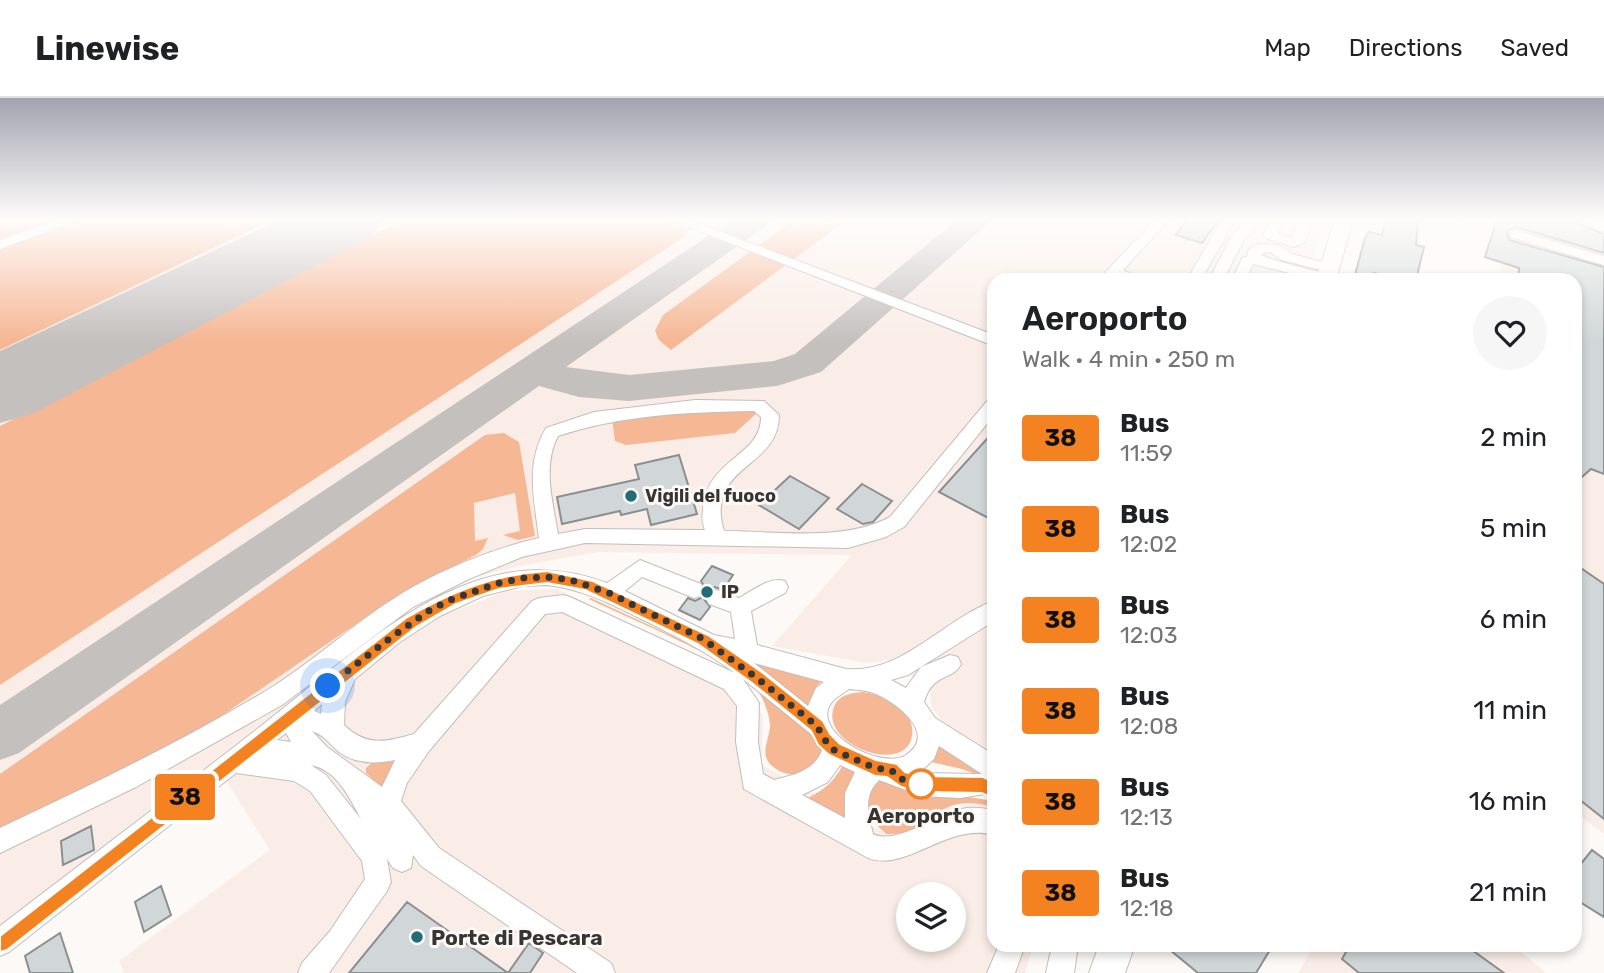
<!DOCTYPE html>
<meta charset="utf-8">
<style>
:root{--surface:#fff;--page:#f6f6f6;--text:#202124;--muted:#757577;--line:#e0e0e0}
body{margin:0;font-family:Rubik,sans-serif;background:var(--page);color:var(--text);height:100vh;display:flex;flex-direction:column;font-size:26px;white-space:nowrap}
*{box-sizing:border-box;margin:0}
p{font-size:23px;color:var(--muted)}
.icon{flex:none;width:38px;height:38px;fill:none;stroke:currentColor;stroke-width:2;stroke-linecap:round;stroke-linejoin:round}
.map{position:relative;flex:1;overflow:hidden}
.drawer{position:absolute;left:987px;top:175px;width:595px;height:679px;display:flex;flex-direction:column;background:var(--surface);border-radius:21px;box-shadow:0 4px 10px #0003}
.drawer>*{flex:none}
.badge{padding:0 14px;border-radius:5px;font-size:24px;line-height:46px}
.fabs{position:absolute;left:896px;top:784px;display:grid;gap:14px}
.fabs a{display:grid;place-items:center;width:70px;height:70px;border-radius:50%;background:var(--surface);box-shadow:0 4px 10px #0003;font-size:35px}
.you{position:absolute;width:35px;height:35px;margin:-18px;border:5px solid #fff;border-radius:50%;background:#1a73e8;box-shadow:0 0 0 10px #1a73e833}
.map>.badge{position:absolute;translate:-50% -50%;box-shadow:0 0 0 4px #fff}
.round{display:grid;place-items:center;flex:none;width:74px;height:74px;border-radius:37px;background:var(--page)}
.overview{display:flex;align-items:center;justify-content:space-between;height:119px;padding:0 35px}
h1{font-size:33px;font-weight:600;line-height:52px}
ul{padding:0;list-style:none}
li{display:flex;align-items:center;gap:21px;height:91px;padding:0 35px}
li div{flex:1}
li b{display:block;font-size:26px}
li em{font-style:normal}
li .badge{min-width:77px;font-weight:700;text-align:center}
header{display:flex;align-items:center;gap:42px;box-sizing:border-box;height:98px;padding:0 35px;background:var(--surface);border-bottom:2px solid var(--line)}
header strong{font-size:33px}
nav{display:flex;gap:38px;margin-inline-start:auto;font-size:24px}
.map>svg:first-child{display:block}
</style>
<header>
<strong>Linewise</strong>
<nav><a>Map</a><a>Directions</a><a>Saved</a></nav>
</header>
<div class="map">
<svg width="1604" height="875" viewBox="0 0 1604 875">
<rect width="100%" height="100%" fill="#fdf9f6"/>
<path fill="#faede7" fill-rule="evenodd" d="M0 121H1329L1321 133 1306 182H994V657L943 626 931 607 930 591 888 562 866 565 772 548 852 457 598 454 519 468 463 482 415 507 0 827Z
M1447 121H1584L1604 128V736L1575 714V182H1501L1505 136Z
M557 491 743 581 763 618 762 667 886 736H903L928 727 936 717 950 708 981 706 994 709V847H1033L1025 875H124L119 863 270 752 224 679 425 524 507 493ZM908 796H954V842H908Z
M1315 847H1513L1546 875H1298Z"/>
<path fill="#f5b794" d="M13 121H274L0 252V126Z
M404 121H664L690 131 684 139 0 587V328Z
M795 121H848L671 252 659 242 655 233 663 217Z
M741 309 759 313 735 335 626 347 615 343 612 320Z
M504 335 519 344 535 438 518 442 503 437 520 433 515 395 474 405 475 443 488 440 483 451 476 457 403 494 192 638 0 731V676L485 337Z
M591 500 709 555 791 613 824 649C821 672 795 684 776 671 757 659 769 644 770 628 770 617 764 602 758 593 738 564 625 519 589 501Z
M743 563 823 582 816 589 806 610Z
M863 594C879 596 896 603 906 616 912 624 914 632 911 642 900 675 824 647 833 612 837 597 850 595 863 594Z
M941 645 994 683 962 671 931 664Z
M399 661 386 694 366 675V670L374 663Z
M845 662 857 670C846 688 845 700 847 721L808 700C827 690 836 682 845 662Z
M883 681 923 692 994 703V709C974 704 952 702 936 717 933 720 932 724 929 726 918 736 900 736 886 736 883 732 876 728 873 723 864 709 869 688 883 681Z"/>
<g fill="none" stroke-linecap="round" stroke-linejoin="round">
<path fill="#c4c0be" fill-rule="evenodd" d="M734 121H771L766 128 566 269 629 277 774 263 795 256 958 121H993L821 274 777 288 629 303 579 299 539 288 19 655 0 662V607Z"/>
<path fill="#c4c0be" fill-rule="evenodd" d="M281 121H383L372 138 34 315 0 325V253Z"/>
</g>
<path fill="#d1d7d8" stroke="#8a8f90" stroke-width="2" d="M1187 121H1219L1202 145 1176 137Z
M1385 121H1418L1416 147 1424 149 1416 182H1400L1374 175 1372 182 1355 177 1365 140 1369 134 1382 137Z
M1497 121H1568L1604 136V155L1516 129 1507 133 1509 142 1604 169V376L1591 371 1575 385V274L1579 248 1575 247V182H1518L1519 170 1485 159Z
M994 333V423L939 394Z
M679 357 697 416 651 427 647 411 621 417 620 413 562 426 557 399 639 381 635 367Z
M790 378 829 400 799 431 759 407Z
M862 386 892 403 873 424 863 426 837 411Z
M1575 466 1604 486V721L1575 698Z
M712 468 733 477 723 492 715 489 707 493 704 501 710 509 700 522 679 512 688 500 695 503 703 499 706 491 701 483Z
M91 728 94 752 63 767 61 743Z
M1592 752 1604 761V819L1575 801V773Z
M161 788 171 817 144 834 135 804Z
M407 804 508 875H349Z
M60 835 73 875H30L25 858Z
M529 845 543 855 530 875H508Z
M1164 847H1273L1256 875H1198Z
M1350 847H1465L1504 875H1359L1342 861Z"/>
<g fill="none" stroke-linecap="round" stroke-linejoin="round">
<defs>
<path id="minor" d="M61 121H80L0 151V142Z
M668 121H687L994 237V248Z
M1156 121H1170L1123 172 1143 182 1116 179 1113 182H1098Z
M1222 121H1236L1201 182H1187Z
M1244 121H1258L1249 138 1245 140 1223 182H1209L1232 137 1238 132Z
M1271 121H1285L1278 135 1292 140 1299 121H1313L1305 144 1294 149 1265 140 1263 137Z
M1571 121H1590L1604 125V134Z
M1515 132 1604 158V167L1510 139V133Z
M1259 146 1278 147 1292 156 1334 167 1336 170 1329 174 1282 162 1270 154 1261 156C1266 162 1318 173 1331 177L1333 180 1317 182 1253 166 1246 182H1232L1242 160 1247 159 1248 152Z
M994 300V317L904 429 886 439 848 450 585 445 522 459 469 481 413 509 282 607 136 689 0 755V730C89 688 179 645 264 594 311 566 351 527 398 498 437 473 494 450 539 440 534 401 525 365 546 330L594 314 695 302 764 303 779 317C779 371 707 366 723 430L725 433C777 433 844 444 890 419L988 302ZM754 313 761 319C761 359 707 360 703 411 702 419 702 425 705 432L585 431 558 436C553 405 542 368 558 338 621 317 688 314 754 313Z
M640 462 701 486 704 492 701 498 694 500 642 479 625 493 714 537 735 541 731 514 709 506 706 500 709 494 716 492 739 500C752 493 770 478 785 483L788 489 785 495 751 513 757 547 846 571C903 576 943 521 994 503V523L908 577 891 582 906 590 921 569 950 557 958 559 961 566C953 583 933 574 924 604L935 620 994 657V689L991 695 960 700 922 698 879 682C863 698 868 715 873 736 896 748 943 713 967 710 977 709 985 710 994 713V737C948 724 906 775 868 760L744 691 736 644 737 608 724 591 562 514 545 516 429 653 407 685 401 703 439 750 611 865 615 875H577L421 768 413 757 411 770 402 774 393 770 387 761 391 784 387 793 329 875H298L302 865 330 833 365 781 362 763 310 693 294 683 236 675 9 854 0 858V828C92 757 186 687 276 616 336 569 399 510 473 484 519 468 561 468 607 485ZM547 487C581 491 607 504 637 519 672 536 704 552 735 575L570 499 563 497 539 500 532 503 414 636C385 644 367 649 344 627L345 604 355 581 400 544 440 518 483 498 523 488ZM754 565 824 584 816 590 808 608ZM743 581 811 636 822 652C815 673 793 677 774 682L763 676 758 644 759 605ZM849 591C859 592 867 592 876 596 897 605 938 636 906 657 881 673 808 633 832 604 836 599 844 595 849 591ZM322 606 321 616 314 613ZM312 633C324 637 330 646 339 654 355 666 377 666 395 662L382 689 327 649ZM286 635 291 644 277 642ZM939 648 982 676 919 675 934 661ZM311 667C337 672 349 699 361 721L326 677ZM840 667 855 674 845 695V720L802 697 828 684Z
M999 847H1025L1015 875H987Z
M1052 847H1078L1074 875H1046Z"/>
<path id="major" d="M1335 121H1353L1336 182H1316Z
M1099 847H1135L1125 875H1089Z"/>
</defs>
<use href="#minor" stroke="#c2bebb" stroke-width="2"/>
<use href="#major" stroke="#c2bebb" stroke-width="2"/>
<use href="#minor" fill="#fff" fill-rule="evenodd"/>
<use href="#major" fill="#fff" fill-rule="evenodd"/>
</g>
<linearGradient id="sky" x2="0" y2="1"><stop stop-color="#a2a3af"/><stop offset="0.5" stop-color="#fefcfb"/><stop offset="1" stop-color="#fefcfb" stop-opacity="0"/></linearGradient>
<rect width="1604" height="243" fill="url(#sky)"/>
<path fill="#f58220" stroke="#fff" stroke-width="2" d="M547 473 593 483 708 537 763 575 823 623 830 636 840 646 876 662 897 666 905 674 923 678 983 679 1000 687 1002 692 1000 698 994 701 982 695 923 694 901 689 887 679 875 678 829 657 818 647 811 633 752 585 698 546 585 492 547 485 499 491 456 506 416 529 7 852 0 854V838L406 520C451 494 495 476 547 473Z"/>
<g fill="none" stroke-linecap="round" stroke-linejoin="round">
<path stroke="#373534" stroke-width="7" stroke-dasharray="0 12.6" d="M328 588 393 538 430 512 450 502 499 485 524 480 547 479 571 482 609 495 703 541 757 580 817 628 824 641 834 652 875 670 891 672 901 681 921 686"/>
</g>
<g fill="#236b77" stroke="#fdf9f6" stroke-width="2.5">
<circle cx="631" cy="398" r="7"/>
<circle cx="707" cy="494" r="7"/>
<circle cx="417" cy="839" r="7"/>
</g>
<circle fill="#fff" stroke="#f58220" stroke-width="3.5" cx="921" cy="686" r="14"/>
<g text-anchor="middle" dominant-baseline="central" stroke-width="6" stroke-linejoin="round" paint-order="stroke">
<g font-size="18" font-weight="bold" fill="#373534" stroke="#fdf9f6" text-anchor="start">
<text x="645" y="398">Vigili del fuoco</text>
<text x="721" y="494">IP</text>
</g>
<g font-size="21" font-weight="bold" fill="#373534" stroke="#fdf9f6">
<text x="921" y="717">Aeroporto</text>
</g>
<g font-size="21" font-weight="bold" fill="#373534" stroke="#fdf9f6" text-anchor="start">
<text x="431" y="839">Porte di Pescara</text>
</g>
</g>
</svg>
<div class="fabs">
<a><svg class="icon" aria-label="layers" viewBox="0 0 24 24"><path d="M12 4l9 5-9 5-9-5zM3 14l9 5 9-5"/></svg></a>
</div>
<div class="you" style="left:328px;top:588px"></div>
<b class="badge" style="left:185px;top:699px;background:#f58220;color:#111">38</b>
<section class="drawer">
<div class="overview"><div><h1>Aeroporto</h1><p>Walk · 4 min · 250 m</p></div><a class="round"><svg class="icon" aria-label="heart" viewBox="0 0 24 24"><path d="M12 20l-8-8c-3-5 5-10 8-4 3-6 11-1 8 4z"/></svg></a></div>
<ul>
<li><span class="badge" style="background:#f58220;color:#111">38</span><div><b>Bus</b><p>11:59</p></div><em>2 min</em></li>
<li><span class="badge" style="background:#f58220;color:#111">38</span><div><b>Bus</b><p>12:02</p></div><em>5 min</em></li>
<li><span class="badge" style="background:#f58220;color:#111">38</span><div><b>Bus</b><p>12:03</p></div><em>6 min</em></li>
<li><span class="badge" style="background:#f58220;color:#111">38</span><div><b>Bus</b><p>12:08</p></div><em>11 min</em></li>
<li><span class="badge" style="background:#f58220;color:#111">38</span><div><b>Bus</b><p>12:13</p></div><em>16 min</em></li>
<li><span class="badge" style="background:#f58220;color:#111">38</span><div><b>Bus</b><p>12:18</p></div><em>21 min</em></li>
</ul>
</section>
</div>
